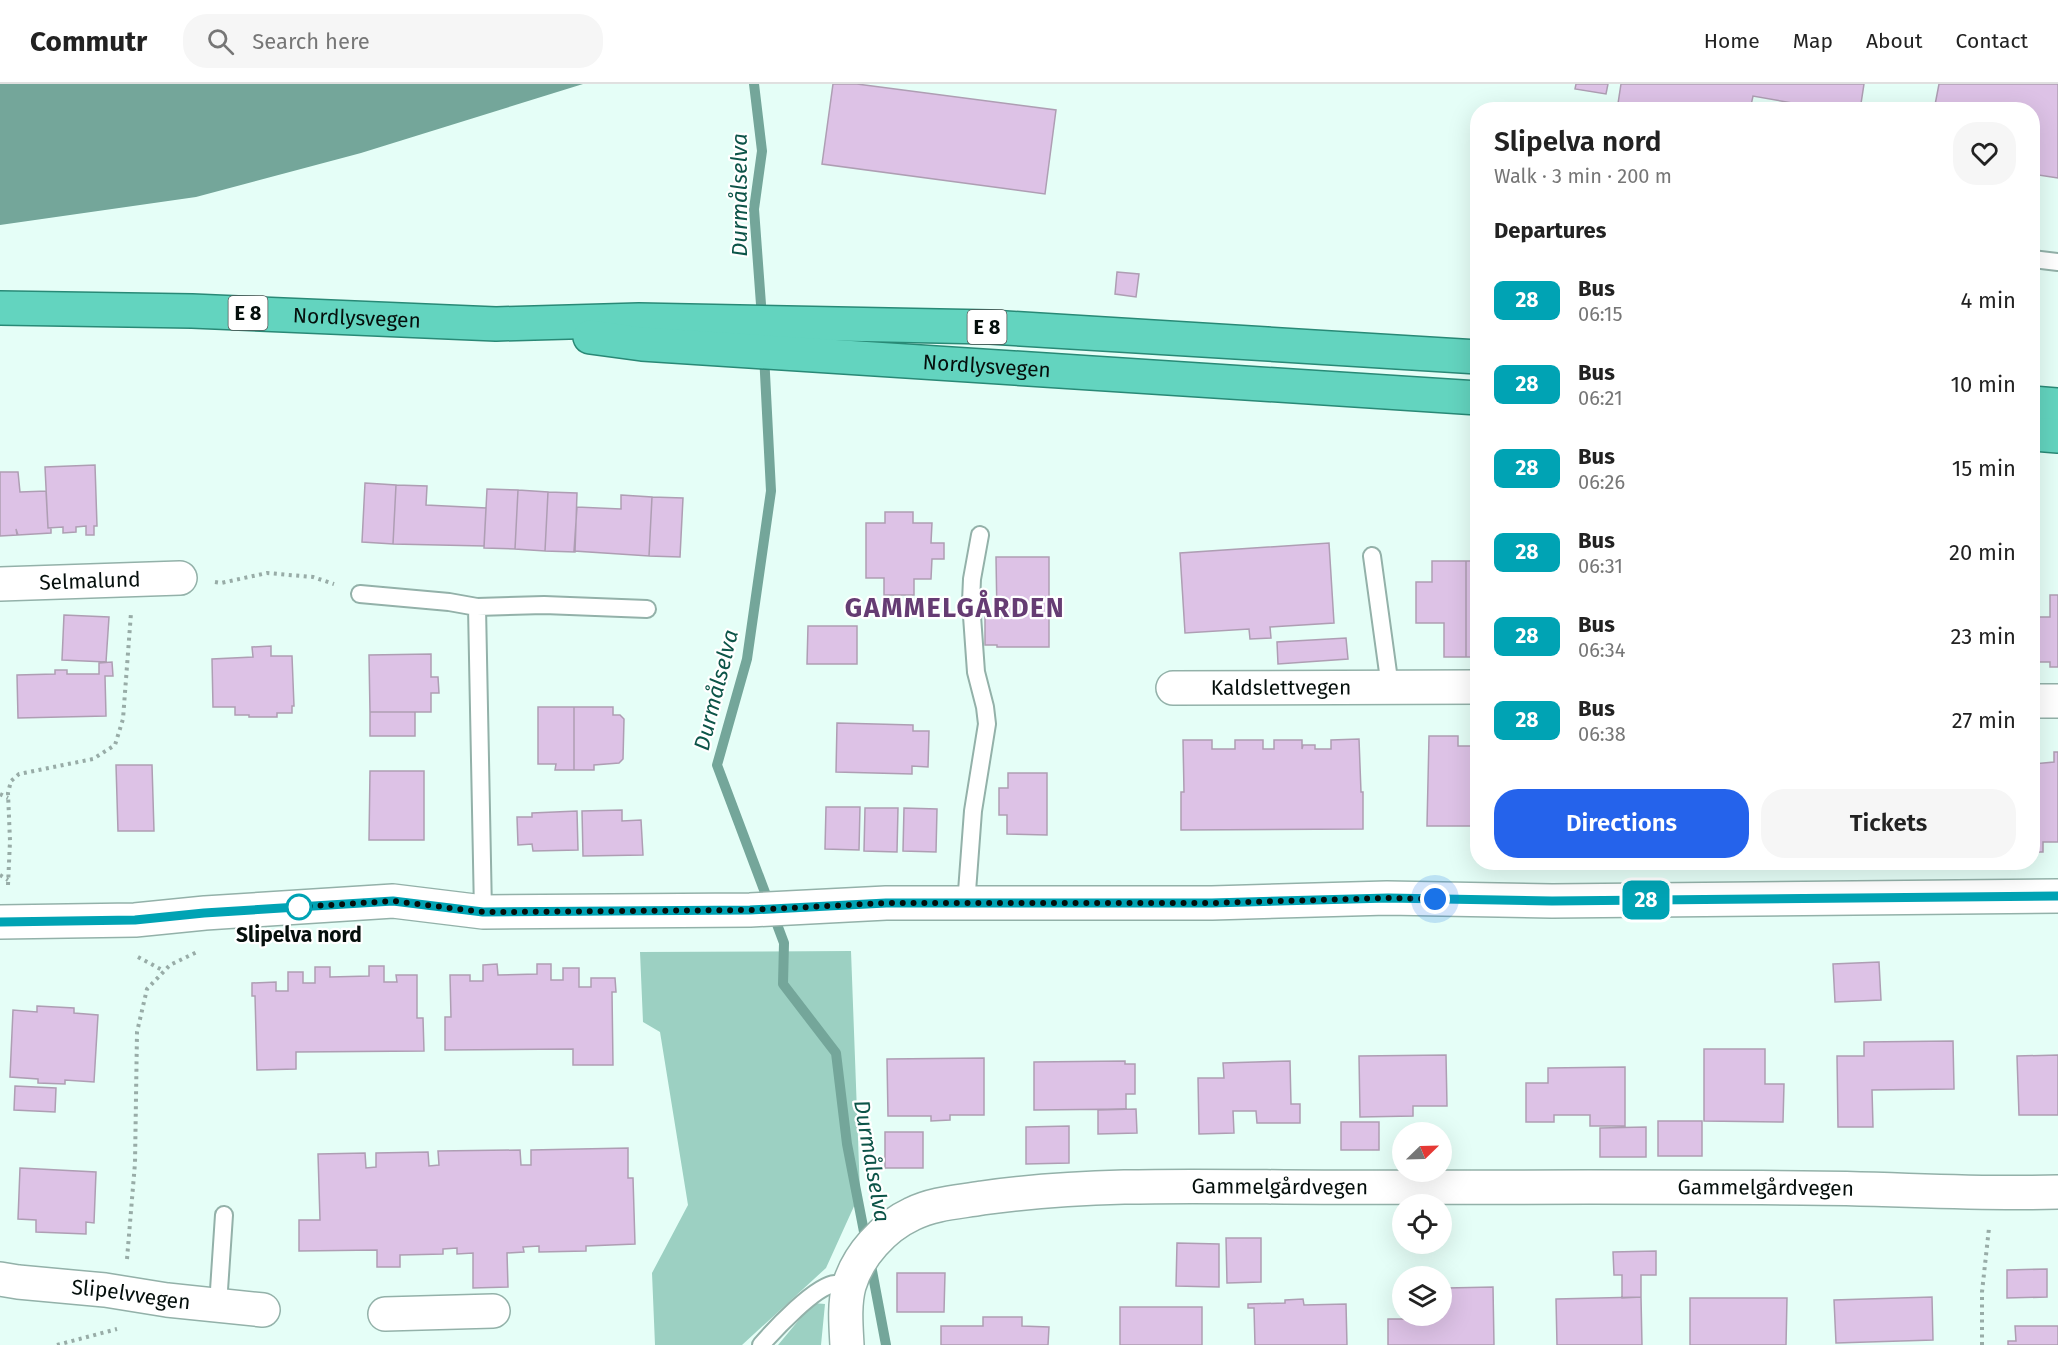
<!DOCTYPE html>
<meta charset="utf-8">
<style>
:root{--surface:#fff;--page:#f6f6f6;--text:#222;--muted:#767676;--line:#e0e0e0;--accent:#2563eb}
body{margin:0;font-family:"Fira Sans",sans-serif;background:var(--page);color:var(--text);height:100vh;display:flex;flex-direction:column;font-size:22px;white-space:nowrap}
*{box-sizing:border-box;margin:0}
p{font-size:20px;color:var(--muted)}
.icon{flex:none;width:33px;height:33px;fill:none;stroke:currentColor;stroke-width:2;stroke-linecap:round;stroke-linejoin:round}
.map{position:relative;flex:1;overflow:hidden}
.sheet{position:absolute;left:1470px;top:18px;width:570px;height:768px;display:flex;flex-direction:column;background:var(--surface);border-radius:24px;box-shadow:0 6px 24px #0002}
.sheet>*{flex:none}
.badge{padding:0 12px;border-radius:9px;font-size:21px;line-height:39px}
.needle{width:39px;rotate:67deg}
.controls{position:absolute;left:1392px;top:1038px;display:grid;gap:12px}
.controls a{display:grid;place-items:center;width:60px;height:60px;border-radius:50%;background:var(--surface);box-shadow:0 6px 24px #0002;font-size:30px}
.you{position:absolute;width:30px;height:30px;margin:-15px;border:4px solid #fff;border-radius:50%;background:#1a73e8;box-shadow:0 0 0 9px #1a73e833}
.map>.badge{position:absolute;translate:-50% -50%;box-shadow:0 0 0 3px #fff}
h2{padding:0 24px;font-size:22px;line-height:54px}
.round{display:grid;place-items:center;flex:none;width:63px;height:63px;border-radius:24px;background:var(--page)}
.summary{display:flex;align-items:center;justify-content:space-between;height:102px;padding:0 24px}
h1{font-size:28px;font-weight:600;line-height:45px}
.action{display:flex;gap:12px;margin-top:auto;padding:12px 24px}
.action a{flex:1;height:69px;border-radius:24px;background:var(--accent);color:#fff;font-size:24px;font-weight:600;line-height:69px;text-align:center}
.action a+a{background:var(--page);color:var(--text)}
ul{padding:0;list-style:none}
li{display:flex;align-items:center;gap:18px;height:84px;padding:0 24px}
li div{flex:1}
li b{display:block;font-size:22px}
li em{font-style:normal}
li .badge{min-width:66px;font-weight:700;text-align:center}
header{display:flex;align-items:center;gap:36px;box-sizing:border-box;height:84px;padding:0 30px;background:var(--surface);border-bottom:2px solid var(--line)}
header strong{font-size:28px}
nav{display:flex;gap:33px;margin-inline-start:auto;font-size:21px}
.search{width:420px;height:54px;background:var(--page);display:flex;align-items:center;gap:15px;box-sizing:border-box;padding:0 21px;border-radius:24px;color:var(--muted);font-size:22px}
.map>svg:first-child{display:block}
</style>
<header>
<strong>Commutr</strong>
<div class="search"><svg class="icon" aria-label="search" viewBox="0 0 24 24"><circle cx="10" cy="10" r="6"/><path d="M15 15l6 6"/></svg>Search here</div>
<nav><a>Home</a><a>Map</a><a>About</a><a>Contact</a></nav>
</header>
<div class="map">
<svg width="2058" height="1261" viewBox="0 0 2058 1261">
<rect width="100%" height="100%" fill="#e5fef7"/>
<path fill="#9cd0c2" d="M851 867 860 1109 826 1184 742 1261H655L652 1189 688 1121 660 948 643 938 640 868Z
M813 1219 825 1220 821 1261H778Z"/>
<path fill="#74a69a" d="M0 0H583L361 69 196 113 0 141Z"/>
<g fill="none" stroke-linecap="round" stroke-linejoin="round">
<path stroke="#74a69a" stroke-width="10" d="M754 0 762 67 754 125 762 234
M764 270 771 407 747 575 717 681 784 859 783 900 836 969 847 1060 866 1158
M870 1176 886 1261"/>
</g>
<path fill="#ddc2e6" stroke="#ae9eb3" stroke-width="1.5" d="M833 0H857L1056 26 1045 110 822 80Z
M1576 0H1608L1606 10 1575 5Z
M1621 0H1864L1860 26H1832L1753 12 1750 26H1617Z
M1939 0H2058V94L2032 90V26H1934Z
M1117 188 1139 190 1136 213 1115 210Z
M95 381 97 442H94V451H86V442L76 443V448L63 449V443L48 444 45 383Z
M0 388H18L20 408 46 407 48 444H51V449L18 451 16 445 17 451 0 452Z
M365 399 396 401 393 460 362 458Z
M396 401 427 402 426 421 486 424 484 462 393 460Z
M487 405 518 406 515 465 484 464Z
M518 406 548 408 545 467 515 465Z
M548 408 577 409 575 468 545 467Z
M621 411 652 413 649 472 574 467 577 423 621 425Z
M652 413 683 414 680 473 649 472Z
M885 428H913V439H932L931 459H944V475H932L931 495H914V511H884V494H866V439H885Z
M1329 459 1334 539 1270 543 1271 554 1250 555 1249 545 1185 549 1180 469Z
M996 473H1049V563H997V561H985V533H997Z
M1432 477H1466V573H1444V539H1416V498H1432Z
M1466 477H1478V573H1466Z
M2050 511H2058V583H2050V578H2032V533H2050Z
M64 531 109 533 106 578 62 576Z
M808 542H857V580H807Z
M1346 554 1348 575 1278 580 1277 558Z
M271 562V572H292L294 622H292V629H277V633H249V631H235V623H213L212 575 253 573 252 563Z
M431 570V593H438L439 609H431V628H370L369 571Z
M112 578 113 592H105L106 632 18 634 17 591 55 590V586H67V590H99V579Z
M538 623H574V686H555L556 680H538Z
M574 623H613V631H620L624 635 623 675 619 679 594 681V686H574Z
M370 628H415V652H370Z
M837 639 913 641V647H929L928 683 912 682V690L836 688Z
M1429 652H1458V662H1478V742H1427Z
M1359 655 1361 708H1363V745L1181 746V708H1184L1183 656H1212V665H1235V656H1263V665H1274V656H1302V665L1303 661H1315V665H1331V656Z
M2032 667 2033 680 2054 678V668H2058V758H2043V768H2032Z
M116 681H152L154 747H118Z
M370 687H424V756H369Z
M1008 689H1047V751L1007 750V731H999V704H1008Z
M826 723H860L859 766 825 765Z
M865 724H898L897 768 864 767Z
M904 724 937 725 936 768 903 767Z
M622 726V737L641 736 643 771 583 772 582 727Z
M577 727 578 766 533 767 532 760 518 761 517 733H532V729Z
M1879 878 1881 916 1835 918 1833 880Z
M497 880 498 891 537 890V880H551V896H563V884H579V903H591V894H615L616 908H612L613 981H573V965L445 966V933H451L450 891H470V897H483V881Z
M369 882H384V898H397L396 891H417V934H423L424 967 296 968V985L257 986 255 912H252V899L276 898V907H288V888H303V899H315V883H330V893L369 892Z
M37 922 74 924V929L98 931 94 998 65 996V1000L38 999V995L10 993 13 926 37 928Z
M1953 957 1954 1005 1872 1006 1873 1043H1838L1837 972H1864V958Z
M1704 965H1765V1000H1784L1783 1038 1704 1037Z
M1446 971 1447 1022H1413V1032L1360 1033 1359 972Z
M2058 971V1031H2019L2017 972Z
M984 974V1031H950V1036L931 1037V1032H888L887 975Z
M1125 977V980H1135V1010H1126V1025L1034 1026V978Z
M1290 977 1291 1020H1300V1039H1257L1256 1027H1233L1234 1049 1199 1050 1198 994H1224L1223 979Z
M1625 983V1042H1590V1031H1554V1038H1526V999H1548V984Z
M15 1002 56 1004 55 1028 14 1026Z
M1136 1025 1137 1049 1098 1050V1026Z
M1658 1037H1702V1072H1658Z
M1341 1038H1379V1066H1341Z
M1069 1042V1079L1026 1080V1043Z
M1646 1043V1073H1600V1044Z
M885 1048H923V1084H885Z
M628 1064V1094H633L635 1160 586 1162V1167L539 1168V1162L523 1163 524 1168 507 1169 508 1203 473 1204V1169L457 1170V1164L443 1165V1170L400 1171V1183H377V1166L299 1167V1136H320L318 1070 365 1069 366 1084 376 1083V1069L428 1068 429 1082 439 1081 438 1067 520 1066 521 1081H531V1066Z
M20 1084 96 1088 94 1139 86 1138V1150L36 1148V1136L18 1135Z
M1226 1154H1261V1198L1227 1199Z
M1177 1159 1219 1160V1203L1176 1202Z
M1656 1167V1191H1641V1213L1622 1214V1191H1614L1613 1168Z
M2047 1185V1213L2007 1214V1186Z
M897 1189H945L944 1228H897Z
M1493 1203 1494 1261H1388V1235H1409V1232H1442V1218H1446L1447 1204Z
M1641 1213 1642 1261H1557L1556 1215Z
M1932 1213 1933 1256 1836 1259 1834 1216Z
M1690 1214H1787L1786 1261H1690Z
M1303 1215 1304 1221 1346 1220 1347 1261H1255L1254 1224H1248V1220L1285 1219V1216Z
M1120 1223H1202V1261H1120Z
M983 1233H1022V1242L1049 1243 1048 1261H941V1242H983Z
M2015 1242H2058V1261H2008V1257H2016Z"/>
<g fill="none" stroke-linecap="round" stroke-linejoin="round">
<defs>
<path id="service" d="M2032 175 2058 178
M1372 472 1390 603
M360 510 449 518 477 523
M966 821 973 727 987 640 985 623 976 588 971 518 972 495 980 451
M483 828 477 523 544 521 647 525
M218 1221 224 1131
M761 1261C774 1246 816 1201 835 1200 839 1200 845 1202 849 1202"/>
<g id="minor">
<path id="s1" d="M0 500 180 494"/>
<path id="s2" d="M1173 604 1478 603"/>
<path d="M2032 617H2058"/>
<path id="s3" d="M0 1195 18 1198 105 1206 167 1216 263 1226"/>
<path d="M385 1230 493 1227"/>
<path id="s4" d="M847 1261C846 1242 844 1221 849 1202 858 1171 884 1143 912 1130 934 1119 959 1118 982 1114 1082 1100 1184 1102 1284 1103 1457 1104 1629 1102 1802 1104 1888 1104 1973 1111 2058 1108"/>
</g>
<path id="tertiary" d="M0 838 135 836 205 829 393 817 483 828 750 826 886 819H1212L1387 814 1552 817 2058 812"/>
<g id="trunk">
<path id="s5" d="M0 224 192 227 496 240 639 236 990 243 1478 273"/>
<path id="s6" d="M590 253 642 260 1478 314"/>
<path d="M2032 319 2058 321"/>
<path d="M2032 350 2058 352"/>
</g>
</defs>
<use href="#service" stroke="#93b1a9" stroke-width="20"/>
<use href="#minor" stroke="#93b1a9" stroke-width="36"/>
<use href="#tertiary" stroke="#93b1a9" stroke-width="36"/>
<use href="#trunk" stroke="#298976" stroke-width="36"/>
<path stroke="#98aca7" stroke-width="4" stroke-dasharray="3 4.5" stroke-linecap="butt" d="M215 498 221 499 267 489 313 493 334 500
M0 710 8 714
M0 791 8 796
M8 801 10 757 8 709 11 697 19 690 93 675 115 661 123 635 131 529
M138 873 164 887
M127 1175 135 1079 137 948 147 905 170 881 197 868
M57 1261 117 1245
M1982 1261V1208L1989 1144"/>
<use href="#service" stroke="#fff" stroke-width="16"/>
<use href="#minor" stroke="#fff" stroke-width="33"/>
<use href="#tertiary" stroke="#fff" stroke-width="33"/>
<use href="#trunk" stroke="#63d4bf" stroke-width="33"/>
</g>
<g fill="none" stroke-linecap="round" stroke-linejoin="round">
<defs>
<path id="line" d="M0 838 135 836 204 829 393 817 483 828 750 826 886 819H1212L1388 814 1552 817 2058 812"/>
</defs>
<use href="#line" stroke="#fff" stroke-width="14"/>
<use href="#line" stroke="#00a3b4" stroke-width="9"/>
<path stroke="#050f0c" stroke-width="6" stroke-dasharray="0 10.8" d="M299 823 393 817 483 828H505L750 826 886 819H1212L1388 814 1435 815"/>
</g>
<circle fill="#fff" stroke="#00a3b4" stroke-width="3" cx="299" cy="823" r="12"/>
<g text-anchor="middle" dominant-baseline="central" stroke-width="4.5" stroke-linejoin="round" paint-order="stroke">
<g fill="#fff" stroke="#505755" stroke-width="1.5">
<rect x="228.5" y="212" width="39" height="34" rx="4.5"/>
<rect x="967.5" y="226" width="39" height="34" rx="4.5"/>
</g>
<g font-size="20" font-weight="bold" fill="#050f0c">
<text x="248" y="229">E 8</text>
<text x="987" y="243">E 8</text>
</g>
<g font-size="21" fill="#050f0c" stroke="#fff">
<text stroke="none"><textPath href="#s5" startOffset="357">Nordlysvegen</textPath></text>
<text stroke="none"><textPath href="#s6" startOffset="398">Nordlysvegen</textPath></text>
<text stroke="none"><textPath href="#s1" startOffset="90">Selmalund</textPath></text>
<text stroke="none"><textPath href="#s2" startOffset="108">Kaldslettvegen</textPath></text>
<text stroke="none"><textPath href="#s4" startOffset="1014">Gammelgårdvegen</textPath></text>
<text stroke="none"><textPath href="#s4" startOffset="528">Gammelgårdvegen</textPath></text>
<text stroke="none"><textPath href="#s3" startOffset="132">Slipelvvegen</textPath></text>
</g>
<g font-size="21" font-weight="bold" fill="#050f0c" stroke="#fff">
<text x="299" y="851">Slipelva nord</text>
</g>
<g font-size="22" font-style="italic" fill="#0c5448" stroke="#fff">
<text transform="translate(739 111) rotate(-90)">Durmålselva</text>
<text transform="translate(716 606) rotate(-76)">Durmålselva</text>
<text transform="translate(872 1077) rotate(80)">Durmålselva</text>
</g>
<g font-size="27" font-weight="bold" letter-spacing="1.5" fill="#653c73" stroke="#fff">
<text x="955" y="524">GAMMELGÅRDEN</text>
</g>
</g>
</svg>
<div class="controls">
<a><svg class="needle" viewBox="-14 -14 28 28"><path d="M0-13l5 13h-10z" fill="#e53935"/><path d="M0 13l5-13h-10z" fill="#767676"/></svg></a>
<a><svg class="icon" aria-label="locate" viewBox="0 0 24 24"><circle cx="12" cy="12" r="6"/><path d="M12 2v4M12 18v4M2 12h4M18 12h4"/></svg></a>
<a><svg class="icon" aria-label="layers" viewBox="0 0 24 24"><path d="M12 4l9 5-9 5-9-5zM3 14l9 5 9-5"/></svg></a>
</div>
<div class="you" style="left:1435px;top:815px"></div>
<b class="badge" style="left:1646px;top:816px;background:#00a3b4;color:#fff">28</b>
<section class="sheet">
<div class="summary"><div><h1>Slipelva nord</h1><p>Walk · 3 min · 200 m</p></div><a class="round"><svg class="icon" aria-label="heart" viewBox="0 0 24 24"><path d="M12 20l-8-8c-3-5 5-10 8-4 3-6 11-1 8 4z"/></svg></a></div>
<h2>Departures</h2>
<ul>
<li><span class="badge" style="background:#00a3b4;color:#fff">28</span><div><b>Bus</b><p>06:15</p></div><em>4 min</em></li>
<li><span class="badge" style="background:#00a3b4;color:#fff">28</span><div><b>Bus</b><p>06:21</p></div><em>10 min</em></li>
<li><span class="badge" style="background:#00a3b4;color:#fff">28</span><div><b>Bus</b><p>06:26</p></div><em>15 min</em></li>
<li><span class="badge" style="background:#00a3b4;color:#fff">28</span><div><b>Bus</b><p>06:31</p></div><em>20 min</em></li>
<li><span class="badge" style="background:#00a3b4;color:#fff">28</span><div><b>Bus</b><p>06:34</p></div><em>23 min</em></li>
<li><span class="badge" style="background:#00a3b4;color:#fff">28</span><div><b>Bus</b><p>06:38</p></div><em>27 min</em></li>
</ul>
<div class="action"><a>Directions</a><a>Tickets</a></div>
</section>
</div>
